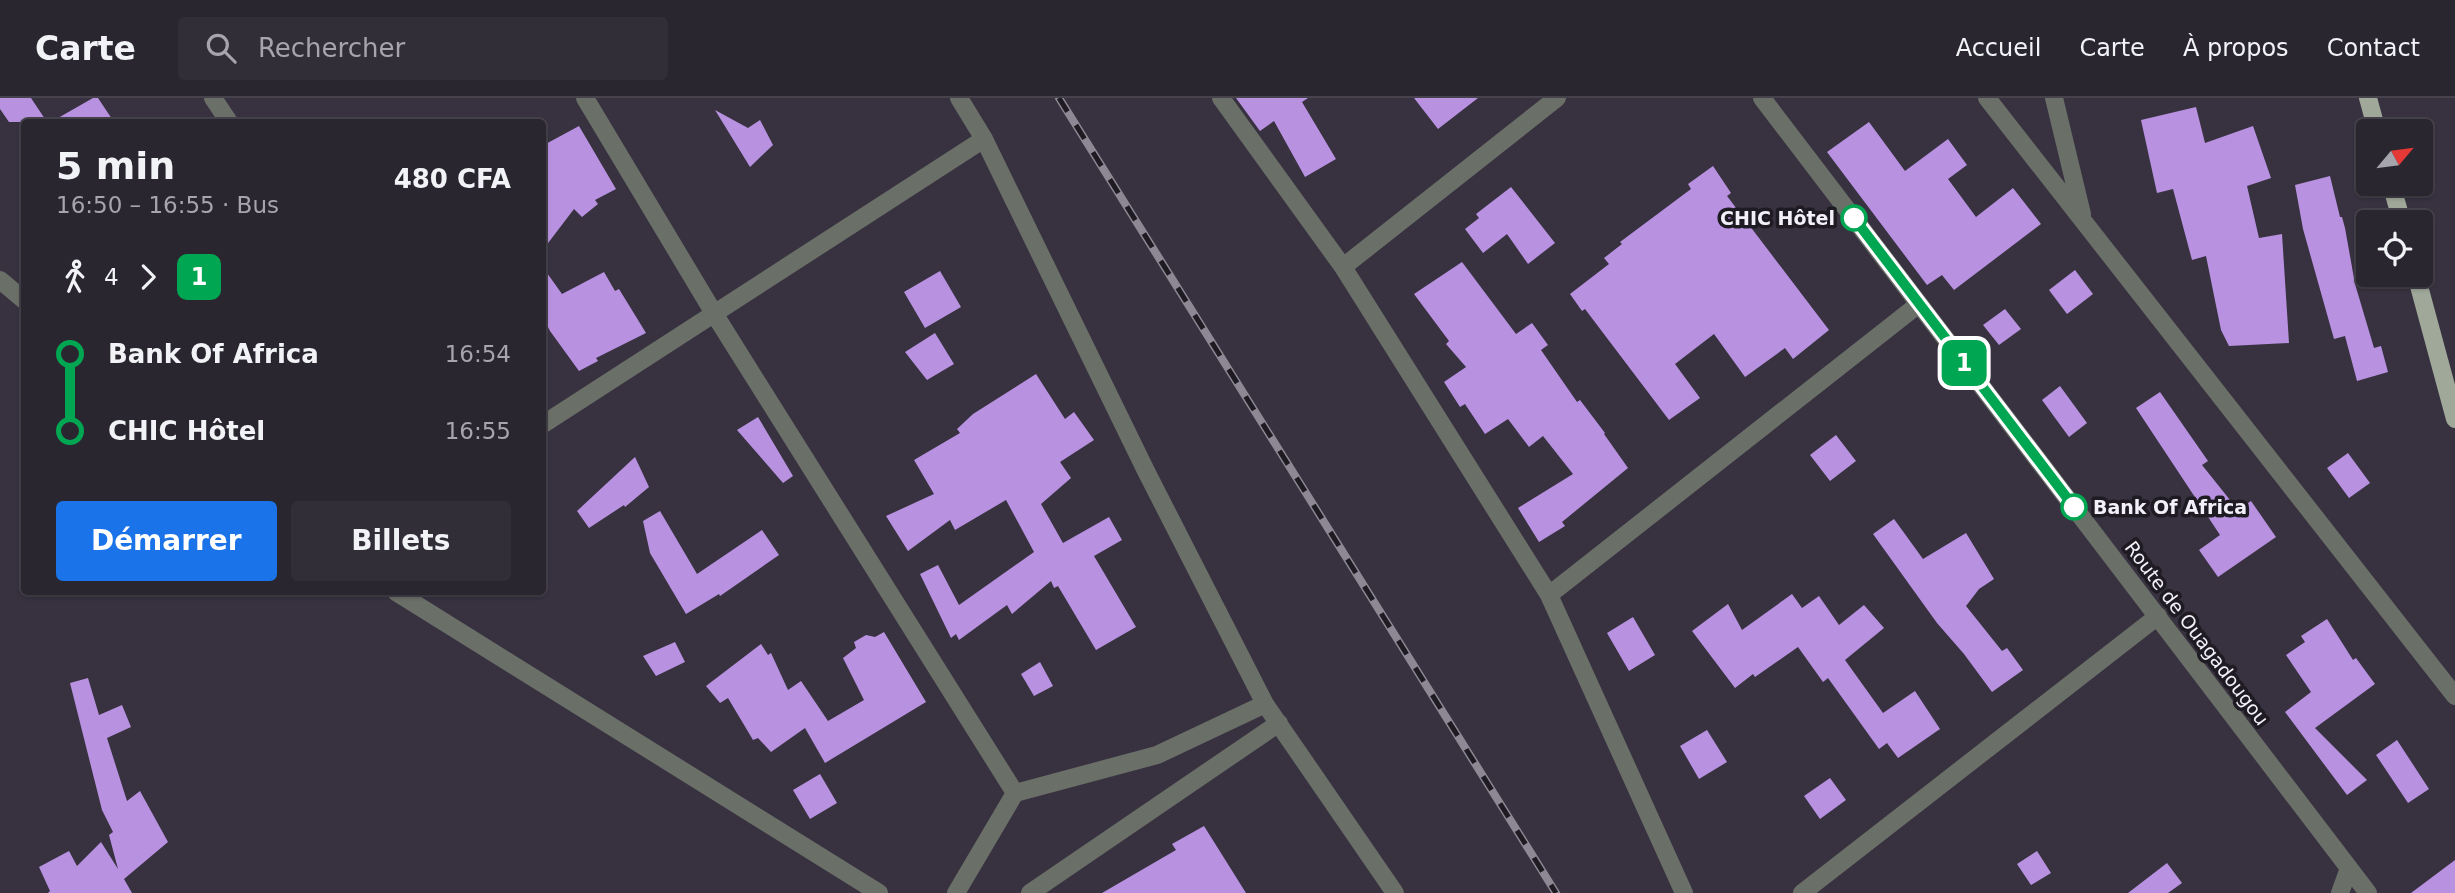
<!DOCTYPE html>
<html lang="fr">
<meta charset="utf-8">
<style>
:root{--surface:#2a2630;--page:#322e38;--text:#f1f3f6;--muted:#a5a5ab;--line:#46434c;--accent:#1a73e8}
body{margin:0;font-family:"DejaVu Sans",sans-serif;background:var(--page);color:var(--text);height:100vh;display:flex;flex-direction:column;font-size:26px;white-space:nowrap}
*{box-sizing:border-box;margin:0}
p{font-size:23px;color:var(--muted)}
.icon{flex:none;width:38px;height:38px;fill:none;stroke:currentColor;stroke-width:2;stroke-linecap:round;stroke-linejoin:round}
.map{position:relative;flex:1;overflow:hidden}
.sheet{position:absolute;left:21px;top:21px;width:525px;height:476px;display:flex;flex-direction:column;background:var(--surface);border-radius:7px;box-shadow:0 2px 5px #0004,0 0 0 2px var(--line)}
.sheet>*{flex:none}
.badge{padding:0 14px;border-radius:10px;font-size:24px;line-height:46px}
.needle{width:46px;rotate:61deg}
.fabs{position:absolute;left:2356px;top:21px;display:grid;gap:14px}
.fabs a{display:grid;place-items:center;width:77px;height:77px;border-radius:7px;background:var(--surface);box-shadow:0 2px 5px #0004,0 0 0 2px var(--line);font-size:35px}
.map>.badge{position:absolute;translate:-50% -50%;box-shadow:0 0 0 4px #fff}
.legs{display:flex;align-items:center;gap:10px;height:77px;padding:0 35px;font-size:23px}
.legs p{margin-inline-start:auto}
.summary{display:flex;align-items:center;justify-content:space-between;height:119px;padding:0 35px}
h1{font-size:38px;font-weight:800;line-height:52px}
.action{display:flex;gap:14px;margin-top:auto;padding:14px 35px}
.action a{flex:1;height:80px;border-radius:7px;background:var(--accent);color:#fff;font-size:28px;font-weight:800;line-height:80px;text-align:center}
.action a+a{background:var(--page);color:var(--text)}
ul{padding:0 35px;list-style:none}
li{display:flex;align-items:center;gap:24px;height:77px;font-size:26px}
li i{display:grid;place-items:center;width:10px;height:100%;margin:0 9px;background:currentColor}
li i::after{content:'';width:18px;height:18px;margin:-9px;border:5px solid;border-radius:50%;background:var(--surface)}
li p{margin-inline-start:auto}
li:first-child i{background:linear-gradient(#0000 50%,currentColor 0)}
li:last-child i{background:linear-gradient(currentColor 50%,#0000 0)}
header{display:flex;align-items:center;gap:42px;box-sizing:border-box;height:98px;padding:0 35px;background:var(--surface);border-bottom:2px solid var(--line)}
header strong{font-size:33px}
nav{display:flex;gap:38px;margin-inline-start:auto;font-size:24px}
.search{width:490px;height:63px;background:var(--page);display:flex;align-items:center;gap:18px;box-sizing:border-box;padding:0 24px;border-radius:7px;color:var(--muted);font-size:26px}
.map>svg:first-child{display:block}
</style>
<header>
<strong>Carte</strong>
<div class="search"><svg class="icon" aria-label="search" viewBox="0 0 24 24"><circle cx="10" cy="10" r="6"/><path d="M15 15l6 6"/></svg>Rechercher</div>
<nav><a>Accueil</a><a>Carte</a><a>À propos</a><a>Contact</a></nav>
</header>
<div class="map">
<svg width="2455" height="795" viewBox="0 0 2455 795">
<rect width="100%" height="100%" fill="#383240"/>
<path fill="#b892e1" d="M0 0H31L47 24H9L0 11Z
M93 0H98L114 24H51Z
M1236 0H1308L1302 4 1336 61 1305 79 1274 23 1260 33Z
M1414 0H1478L1438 31Z
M2196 9 2205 45 2253 28 2271 80 2247 88 2259 140 2282 136 2289 245 2229 248 2221 232 2206 158 2192 162 2173 91 2157 95 2141 22Z
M715 12 748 30 760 22 773 47 750 69Z
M1869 24 1905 73 1948 41 1967 67 1948 81 1976 119 2013 90 2041 126 1954 192 1942 177 1927 187 1827 54Z
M579 28 616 91 595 102 598 106 582 119 574 111 542 153V48Z
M1713 68 1731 95 1727 98 1829 232 1793 261 1785 250 1745 279 1714 236 1675 266 1700 300 1669 322 1585 211 1582 213 1570 196 1609 166 1604 160 1622 146 1620 144 1691 91 1688 86Z
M2330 78 2340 119H2342L2345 130 2355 186 2374 250 2381 248 2388 274 2357 283 2345 238 2334 241 2303 131 2295 87Z
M1511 89 1555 145 1528 166 1507 136 1483 155 1465 131 1479 120 1476 116Z
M1462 164 1516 236 1532 225 1548 247 1541 252 1577 304 1580 302 1605 335 1604 336 1628 370 1562 424 1565 428 1539 444 1518 410 1573 376 1543 338 1529 349 1508 321 1485 336 1465 306 1460 309 1444 284 1466 269 1446 246 1449 243 1414 196Z
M542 168 562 196 604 174 615 193 619 191 646 235 596 260 598 263 579 273 550 233 542 217Z
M2075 172 2093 196 2067 216 2049 192Z
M940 173 961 209 925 230 904 194Z
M2005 211 2021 231 1999 247 1983 227Z
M935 235 954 266 927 282 905 254Z
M1036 276 1065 321 1074 314 1094 342 1060 364 1071 380 1041 406 1063 445 1109 419 1122 442 1094 458 1136 529 1096 552 1058 488 1054 490 1051 483 1012 516 1007 507 959 542 956 536 951 540 920 476 938 467 959 507 1034 454 1006 402 955 432 950 422 908 453 886 418 934 396 914 362 960 335 957 331 973 316Z
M2060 288 2087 325 2069 339 2042 302Z
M2160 294 2208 363 2202 367 2238 412 2251 403 2276 439 2218 479 2199 452 2220 437 2136 310Z
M758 319 793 378 783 385 737 332Z
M1836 337 1856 363 1830 383 1810 357Z
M2348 355 2370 385 2349 400 2327 370Z
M635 359 649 389 625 409 624 407 589 430 577 413Z
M660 413 697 476 762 432 779 457 720 498 719 496 686 516 650 455 643 423Z
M1894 421 1923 461 1966 435 1994 481 1979 491 1966 508 2002 553 2007 550 2023 572 1992 594 1964 556 1937 525 1873 436Z
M1792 496 1802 510 1819 498 1839 527 1864 507 1884 530 1845 562 1883 615 1915 593 1940 631 1898 660 1887 645 1879 651 1828 580 1823 584 1798 549 1755 579 1753 576 1735 590 1692 533 1728 506 1742 532Z
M1633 519 1655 557 1629 573 1607 535Z
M2327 521 2353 562 2356 560 2375 586 2315 630 2367 682 2347 697 2285 614 2311 594 2286 557 2305 544 2301 538Z
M884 534 926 604 825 665 805 630 771 654 758 640 753 642 728 600 720 605 706 588 761 546 768 557 771 555 788 592 801 583 828 623 864 602 843 560 856 550 854 544 866 537 875 539Z
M675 544 685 564 656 578 643 558Z
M1040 564 1053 588 1034 598 1021 576Z
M88 580 99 617 122 607 131 629 107 640 127 703 140 693 168 744 124 781 132 795H48L50 793 39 769 69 753 77 768 101 744 118 771 109 737 113 734 102 712 70 585Z
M1707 632 1727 664 1699 681 1680 648Z
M2397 642 2429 691 2408 705 2376 657Z
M820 676 837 705 810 721 793 692Z
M1830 680 1846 702 1820 721 1804 698Z
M1204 728 1246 795H1102L1176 752 1172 746Z
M2037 753 2051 775 2031 787 2017 766Z
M2455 762V795H2411Z
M2167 765 2182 785 2168 795H2128Z"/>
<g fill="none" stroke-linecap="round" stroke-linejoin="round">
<path stroke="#6a6f68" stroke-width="18" d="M213 0 229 24
M585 0 715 217 1015 695 956 795
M959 0 984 41 1146 373 1265 606 1395 795
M1221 0 1343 169 1549 497 1684 795
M1762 0 2368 795
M1987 0 2455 598
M2054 0 2082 116
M1343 169 1557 0
M0 182 24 202
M542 327 984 41
M396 494 879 795
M1549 497 1919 206
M1015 695 1157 657 1265 606
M1030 795 1279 625
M1802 795 2158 518
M2340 795 2349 770"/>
<path stroke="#9fa899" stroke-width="18" d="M2368 0 2377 33
M2391 86 2402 124
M2416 177 2455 321"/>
<defs>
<path id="rail" d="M1059 0 1556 795"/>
</defs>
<use href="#rail" stroke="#8d8894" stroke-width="8"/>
<use href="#rail" stroke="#1e1b22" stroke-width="5" stroke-dasharray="16" stroke-linecap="butt"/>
</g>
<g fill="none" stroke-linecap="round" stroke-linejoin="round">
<defs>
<path id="line-1" d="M1854 120 2074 409"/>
</defs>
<use href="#line-1" stroke="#fff" stroke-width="16"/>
<use href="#line-1" stroke="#00a651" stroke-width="10"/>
</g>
<g fill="#fff" stroke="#00a651" stroke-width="3.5">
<circle cx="1854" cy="120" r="12"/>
<circle cx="2074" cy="409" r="12"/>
</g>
<g text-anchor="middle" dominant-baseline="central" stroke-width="7" stroke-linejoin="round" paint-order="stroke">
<g font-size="19" font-weight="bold" fill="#f4f0f9" stroke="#1e1b22" text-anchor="end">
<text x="1835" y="120">CHIC Hôtel</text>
<text x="2093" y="409" text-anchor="start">Bank Of Africa</text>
</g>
<g font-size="19" fill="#f4f0f9" stroke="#1e1b22">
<text transform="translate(2197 535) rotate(53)">Route de Ouagadougou</text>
</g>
</g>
</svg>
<div class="fabs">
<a><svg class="needle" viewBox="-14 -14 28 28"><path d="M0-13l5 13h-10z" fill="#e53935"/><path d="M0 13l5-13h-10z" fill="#a5a5ab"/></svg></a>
<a><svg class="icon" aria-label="locate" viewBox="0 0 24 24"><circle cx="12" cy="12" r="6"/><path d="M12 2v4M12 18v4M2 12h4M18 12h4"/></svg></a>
</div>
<b class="badge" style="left:1964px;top:265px;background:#00a651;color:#fff">1</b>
<section class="sheet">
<div class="summary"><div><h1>5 min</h1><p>16:50 – 16:55 · Bus</p></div><b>480 CFA</b></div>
<div class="legs"><svg class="icon" aria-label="walk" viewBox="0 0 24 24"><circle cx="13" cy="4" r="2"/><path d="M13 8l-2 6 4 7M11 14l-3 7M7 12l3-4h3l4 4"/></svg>4<svg class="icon" aria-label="forward" viewBox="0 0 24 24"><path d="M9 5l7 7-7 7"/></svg><b class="badge" style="background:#00a651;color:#fff">1</b></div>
<ul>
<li><i style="color:#00a651"></i><b>Bank Of Africa</b><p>16:54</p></li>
<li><i style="color:#00a651"></i><b>CHIC Hôtel</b><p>16:55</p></li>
</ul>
<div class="action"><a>Démarrer</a><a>Billets</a></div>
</section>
</div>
